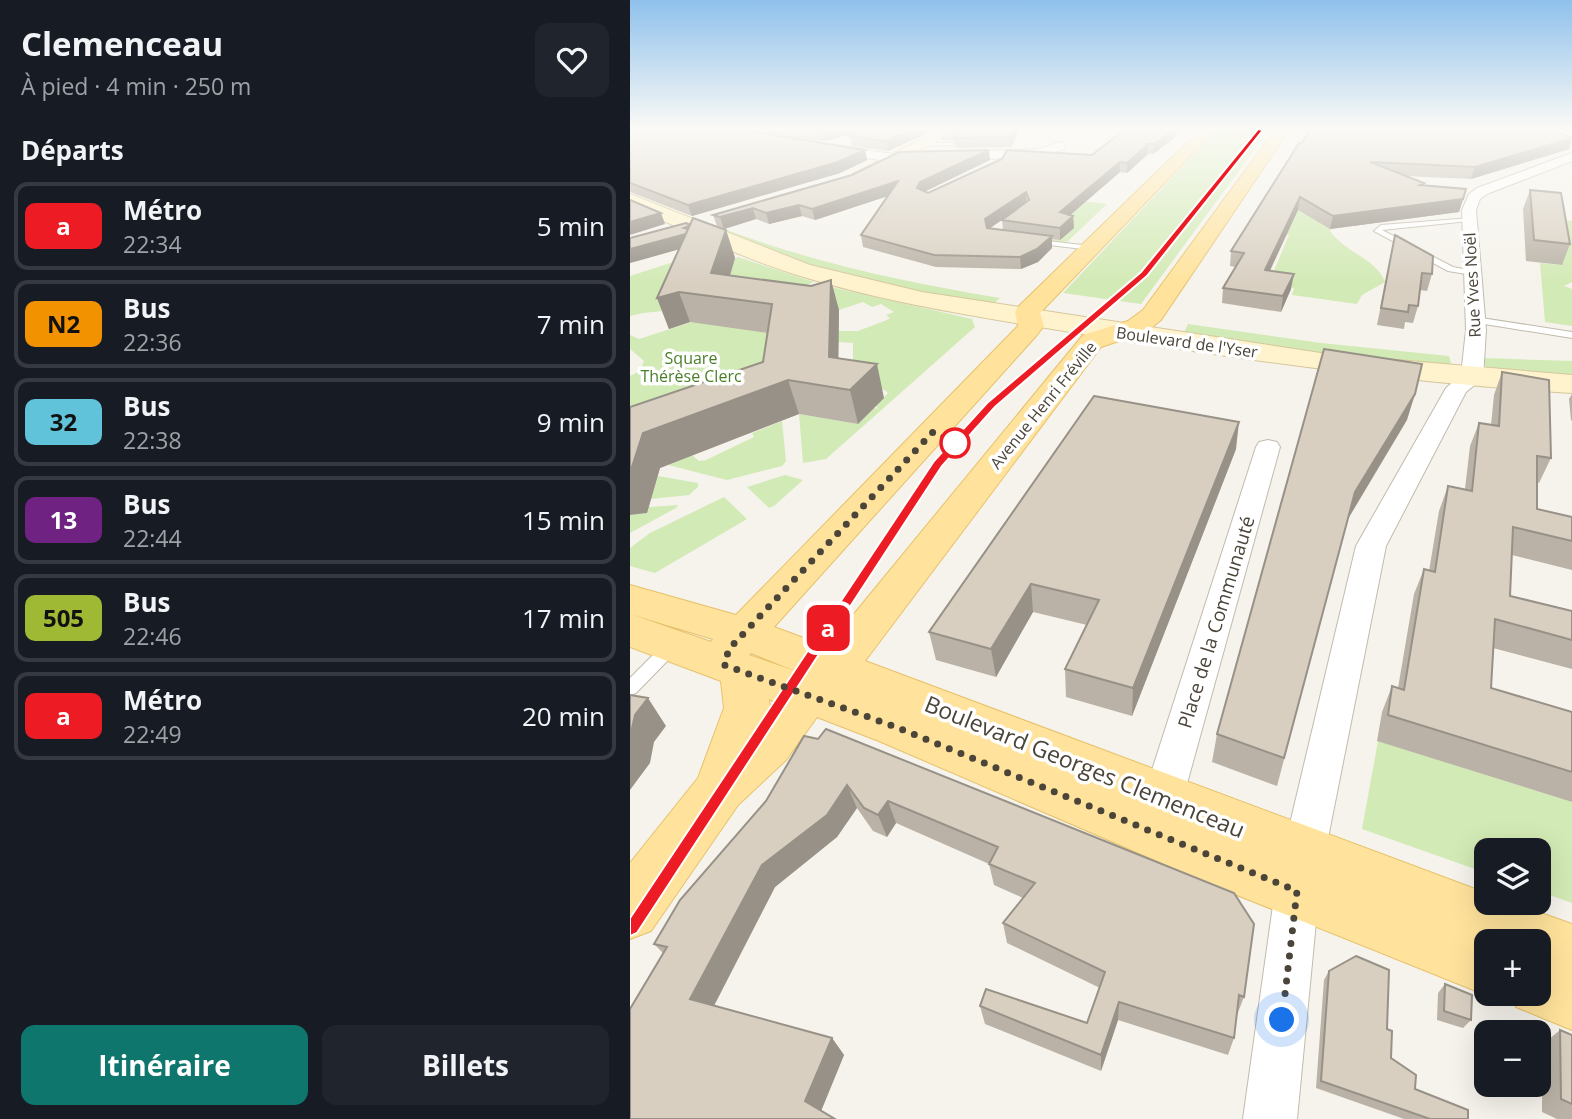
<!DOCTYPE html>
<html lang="fr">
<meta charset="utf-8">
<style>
:root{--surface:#171b24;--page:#20242c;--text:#f1f3f6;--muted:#9ea1a6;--line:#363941;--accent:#0f766e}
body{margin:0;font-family:"Open Sans",sans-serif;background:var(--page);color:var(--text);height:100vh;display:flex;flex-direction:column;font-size:26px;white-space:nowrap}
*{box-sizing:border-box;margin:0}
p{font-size:23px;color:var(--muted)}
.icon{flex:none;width:38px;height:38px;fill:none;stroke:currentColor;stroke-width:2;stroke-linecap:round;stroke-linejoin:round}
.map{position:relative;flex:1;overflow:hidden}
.panel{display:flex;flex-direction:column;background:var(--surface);width:630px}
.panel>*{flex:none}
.badge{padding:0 14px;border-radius:10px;font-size:24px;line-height:46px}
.fabs{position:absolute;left:844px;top:838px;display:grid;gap:14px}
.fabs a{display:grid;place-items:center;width:77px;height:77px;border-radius:14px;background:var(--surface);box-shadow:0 7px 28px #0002;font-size:35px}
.you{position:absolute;width:35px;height:35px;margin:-18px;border:5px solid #fff;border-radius:50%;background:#1a73e8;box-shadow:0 0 0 10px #1a73e833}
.map>.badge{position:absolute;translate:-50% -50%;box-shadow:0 0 0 4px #fff}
h2{padding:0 21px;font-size:26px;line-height:63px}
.round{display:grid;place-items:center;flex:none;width:74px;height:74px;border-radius:14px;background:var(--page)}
.overview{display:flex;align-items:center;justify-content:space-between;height:119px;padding:0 21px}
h1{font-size:33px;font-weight:700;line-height:52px}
.button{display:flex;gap:14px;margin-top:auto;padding:14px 21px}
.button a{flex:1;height:80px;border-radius:14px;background:var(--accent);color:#fff;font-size:28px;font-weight:700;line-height:80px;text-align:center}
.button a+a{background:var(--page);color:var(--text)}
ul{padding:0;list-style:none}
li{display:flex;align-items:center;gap:21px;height:88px;margin:0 14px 10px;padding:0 7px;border:4px solid var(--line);border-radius:14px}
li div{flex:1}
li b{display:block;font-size:26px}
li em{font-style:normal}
li .badge{min-width:77px;font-weight:700;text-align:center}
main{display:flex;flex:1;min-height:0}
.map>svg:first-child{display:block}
</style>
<main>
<section class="panel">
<div class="overview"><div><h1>Clemenceau</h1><p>À pied · 4 min · 250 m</p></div><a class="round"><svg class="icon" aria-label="heart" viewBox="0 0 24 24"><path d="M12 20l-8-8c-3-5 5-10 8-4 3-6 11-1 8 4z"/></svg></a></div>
<h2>Départs</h2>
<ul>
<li><span class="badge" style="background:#ed1c24;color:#fff">a</span><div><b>Métro</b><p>22:34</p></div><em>5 min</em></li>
<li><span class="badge" style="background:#f39200;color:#111">N2</span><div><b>Bus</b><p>22:36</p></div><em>7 min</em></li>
<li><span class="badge" style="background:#61c3d9;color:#111">32</span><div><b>Bus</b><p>22:38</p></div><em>9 min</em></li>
<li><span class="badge" style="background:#6f2282;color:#fff">13</span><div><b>Bus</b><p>22:44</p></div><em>15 min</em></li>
<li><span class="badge" style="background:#9fb935;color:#111">505</span><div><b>Bus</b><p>22:46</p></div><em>17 min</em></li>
<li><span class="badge" style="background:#ed1c24;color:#fff">a</span><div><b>Métro</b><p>22:49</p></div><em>20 min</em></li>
</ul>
<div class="button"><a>Itinéraire</a><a>Billets</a></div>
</section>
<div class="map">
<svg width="942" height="1119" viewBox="0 0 942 1119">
<rect width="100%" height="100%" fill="#f6f3ec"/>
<path fill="#d2eab5" d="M587 130H639L511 304 433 293Z
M415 197 477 204 436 243 417 241Z
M632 207 710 211 700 231C718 255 746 258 755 282L732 295 727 304 662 295 664 288 650 285 643 273 659 235 619 229Z
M921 219 942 221V282L934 286 942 289V326L915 322 910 263 931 265Z
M89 227C180 262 274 282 370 298L360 307 162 262 80 230Z
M68 254 47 308C28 313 17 311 0 316V276Z
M108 257 184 282 172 287 92 302 93 265Z
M192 285 342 319 345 327 196 459 173 463 169 414 228 424 244 408 248 409 246 406 258 393 255 390 234 386 223 369V343L208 342V331H228L257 320 260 318 256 315 264 312 251 304 242 307 233 302 185 318Z
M65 321 160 337 156 364 0 443V376L10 371 14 361 0 349V335L9 339Z
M558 324 691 343 819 356 823 371 551 339Z
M853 358 942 361V377L857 372Z
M152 421 156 461 152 466 97 480 38 465 62 455 69 461 76 460 124 437 122 433Z
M155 475 173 480 144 506 139 508 117 487Z
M28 476 68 483V487L59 495 21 499Z
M94 497 117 519 25 573 0 566V548L20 533Z
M48 505 46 508 0 533V515L17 513 19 507Z
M748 741 942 802V903L908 891V850H856V873L732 829Z"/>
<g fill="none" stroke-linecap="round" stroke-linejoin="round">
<defs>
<path id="lane" d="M290 143H323L326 145 288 146Z
M841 218 839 221 752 230 823 267 845 271 846 273 842 275 818 271 744 231 751 225Z
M400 239 461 246 465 248 461 250 403 243H400Z
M845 317 942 332V338L842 322 840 320Z
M42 640 48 642 50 646 48 650 6 693 0 695V678L36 642Z"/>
<path id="street" d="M431 142 435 143V149L409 157 319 160 313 156 319 152 408 149Z
M195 144 263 154 269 158 263 162 191 151 189 148Z
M942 153V161L857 194 850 199 846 210 856 330 853 378 836 392 756 546 695 853 689 867 676 873 683 876 689 891 667 1119H613L645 891 651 876 665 870 659 867 653 853 726 546 816 388 831 375 836 330 832 210 839 194 847 188Z
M638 440 647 442 650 447 553 798 547 811 533 816 519 811 513 798 626 447 629 442Z"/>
<path id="secondary" d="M309 130H327L237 178H225L223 174Z
M904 130H942V136L911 134Z
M0 194 180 265 292 292 697 354 942 375V393C777 383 615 360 452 334 356 318 259 304 167 275 109 257 55 230 0 206Z"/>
<path id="primary" d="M570 130H585L410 313 414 326 406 336 144 627 195 646 206 636 453 335 498 321 513 310 645 130H659L531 320 516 332 471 347 235 661 856 893V903H883L942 924V1030L886 1007 881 994H908V942H856V995L597 891 249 741 187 717 156 760 108 805 21 931 0 939V863L68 778 94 708 91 681 0 647V614L81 642 83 639 0 614V585L106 615 388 326 385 312 388 307ZM121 653 168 672 119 655ZM139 699 145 702 140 707Z"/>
</defs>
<use href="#lane" stroke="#c2bbae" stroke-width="2"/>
<use href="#street" stroke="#c2bbae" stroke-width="2"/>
<use href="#secondary" stroke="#d6c79b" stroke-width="2"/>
<use href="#primary" stroke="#e6c16a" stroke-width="2"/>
<use href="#lane" fill="#fff" fill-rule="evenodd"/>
<use href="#street" fill="#fff" fill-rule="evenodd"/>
<use href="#secondary" fill="#fff3cd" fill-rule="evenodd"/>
<use href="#primary" fill="#ffe39c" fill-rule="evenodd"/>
</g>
<path fill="#bab2a6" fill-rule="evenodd" d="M0 130H304L258 151 222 146 220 136 227 133 194 141 152 136 235 150 237 160 210 173 62 216 0 192Z
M389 130 381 147 326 148 324 141 312 140 311 131Z
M680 130H924L942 138V140L939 149 841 179 776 176 794 183V185L836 189 829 212 700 229 668 210 640 271 661 289 651 312 592 303 593 288 606 267 600 266 601 251Z
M544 138 523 154H518L497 173 490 172 440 215 443 216 444 228 430 240 422 239V248L408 262 391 269 306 267 233 247 231 235 258 196 185 220 172 216 139 224 126 219 94 229 87 226 83 215 360 160 294 192 298 193 462 155ZM378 216 372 220 373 230 360 228Z
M900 190 940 244 932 265 896 261 893 209Z
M60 225 96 230 105 258 100 276 209 310 208 359 254 398 228 424 169 414 30 468 17 513 0 407 133 362 137 333 60 322 39 329 27 298 49 249 0 263Z
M765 235 802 274 797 291 790 290 788 306 783 323 775 322 774 329 747 325Z
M872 372 921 458 909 483 907 482V509L942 517V570L882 555 880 596 942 611V669L863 648 861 688 942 712V802L747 741 752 712 762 686 768 688 784 594 794 569 799 571 809 511 818 486 835 489 840 446 849 423 861 425 864 395Z
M942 394V421L941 420 939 399Z
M777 420 718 518 647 786 582 762 587 734Z
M606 449 502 716 436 697 435 669 457 625 403 612 366 677 306 660 299 632Z
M188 739 614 997 607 1015H606L604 1038 598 1055 488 1020 471 1071 355 1024 350 1006 457 1023 470 988 377 943 373 923 393 898 364 885 359 864 266 823 257 837 243 831 227 808 207 837 145 887 84 1006 202 1038 214 1055 191 1111 0 1119 33 953 24 944 136 801Z
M699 971 785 1089 838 1119H774L686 1088 694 980Z
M815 984 841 1020 833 1028 807 1020 808 993Z
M930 1030 942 1035V1119H927L912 1112V1045Z"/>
<path fill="#979187" d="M200 130H238L194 141 192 132Z
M282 130H304L258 151 256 141Z
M384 130H389L381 147 380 137Z
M543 130H552L544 138 523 154 524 144Z
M942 138 939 149 841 179 845 167Z
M518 144V154L497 173V163Z
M235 150 237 160 210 173 62 216 58 205Z
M359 150 360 160 292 193 287 188 290 182Z
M490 162V172L431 223 430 212Z
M268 181 270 192 185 220 182 209Z
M396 192V203L356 231 355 219Z
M670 197 668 210 633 285 635 270Z
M833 199 829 212 700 229 703 216Z
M169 205 172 216 139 224 136 213Z
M123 208 126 219 94 229 90 217Z
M31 213 35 224 0 235V222Z
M443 216 444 228 430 240V228Z
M63 226 68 244 0 263V249Z
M96 230 105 258 93 298 81 273Z
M422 236V248L408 262 391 269 390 257Z
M664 274 661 289 651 312 653 296Z
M201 280 209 310 208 391 199 357Z
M49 292 60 322 39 329 27 298Z
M247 364 254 398 228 424 220 390Z
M158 380 169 414 30 468 17 513 0 515V473L13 433Z
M785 394 777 420 718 519 725 492Z
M609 422 606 449 502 716 503 688Z
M401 584 403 612 366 677 361 649Z
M18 698 36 726 24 742 20 763 0 790V737L5 715Z
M217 785 227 808 207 837 145 887 78 1017 60 999 132 865Z
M258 801 266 823 257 837 248 815Z
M489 1002 488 1020 471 1071V1055Z
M202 1038 214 1055 189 1116 175 1101Z"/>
<path fill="#d8cfc1" stroke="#979187" stroke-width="2" d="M0 130H113L235 150 208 162 58 205 0 183Z
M174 130H200L192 132Z
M233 130H282L256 141 220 136Z
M314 130H384L380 137 325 138 328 135 323 131H311Z
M494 130H543L524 144H518L497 163 490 162 430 212 443 216 430 228 372 220 399 200 396 192 355 219 357 228 422 236 407 249 390 257 304 255 231 235 268 181 182 209 169 205 136 213 123 208 90 217 83 215 222 175 269 152 359 150 290 182 287 188 298 193 372 159 377 150 462 155Z
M680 130H742L744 131 783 130H924L942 138 845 167 740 162 794 183 790 185 836 189 833 199 703 216 670 197 635 270 664 274 653 296 593 288 614 253 601 251 669 143H672Z
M900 190 931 193 940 244 904 240Z
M0 200 31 213 0 222Z
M63 218 96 230 81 273 181 286 201 280 199 357 247 364 220 390 158 380 13 433 0 473V407L133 362 142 304 49 292 27 298Z
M56 223 60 225 59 226 54 228 58 229 56 234 0 249V238Z
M765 235 803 256 802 274 792 273 788 306 779 305 778 312 751 308Z
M694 349 792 364 785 394 725 492 654 758 587 734Z
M872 372 919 380 921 458 907 456V509L942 517V541L883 527 880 596 942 611V640L865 619 861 688 942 712V772L758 715 762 686 774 690 794 569 805 572 818 486 842 491 849 423 869 426Z
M464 396 609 422 503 688 435 669 469 600 401 584 361 649 299 632Z
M0 695 18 698 5 715 0 737Z
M196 729 604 893 624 924 614 997 609 995 604 1038 489 1002 471 1055 350 1006 356 989 457 1023 475 972 373 923 405 883 359 864 368 847 258 801 248 815 234 808 217 785 197 815 132 865 60 999 202 1038 175 1101 205 1119H0V1009L37 947 24 944 50 900 136 801 174 736 188 739Z
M726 956 759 970 757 1029 762 1031 761 1058 786 1075 785 1089 838 1110V1119H800L691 1081 699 971Z
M815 984 842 995 841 1020 814 1011Z
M930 1030 942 1035V1104L931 1099Z"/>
<linearGradient id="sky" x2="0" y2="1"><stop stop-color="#8fc1ec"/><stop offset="0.45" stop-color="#fbfaf6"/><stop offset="1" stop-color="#fbfaf6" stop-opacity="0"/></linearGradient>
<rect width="942" height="286" fill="url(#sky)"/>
<path fill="#ed1c24" stroke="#fff" stroke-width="2" d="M628 129 633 130 517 276 365 407 312 466 7 933 0 936V918L304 461 357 403 511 272Z"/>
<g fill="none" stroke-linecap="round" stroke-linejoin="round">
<path stroke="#4b4439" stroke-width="7" stroke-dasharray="0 12.6" d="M325 443 303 432 99 649 94 665 266 727 667 891 652 1020"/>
</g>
<circle fill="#fff" stroke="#ed1c24" stroke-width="3.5" cx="325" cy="443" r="14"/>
<g text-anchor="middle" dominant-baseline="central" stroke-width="7" stroke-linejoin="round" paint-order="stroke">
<g font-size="16" fill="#4b4439" stroke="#fff">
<text transform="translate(842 285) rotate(-93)">Rue Yves Noël</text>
<text transform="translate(557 342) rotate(8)">Boulevard de l'Yser</text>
<text transform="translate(413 405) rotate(-51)">Avenue Henri Fréville</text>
</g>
<g font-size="16" fill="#4a7f2a" stroke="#fff">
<text x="61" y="358">Square<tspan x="61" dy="18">Thérèse Clerc</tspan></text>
</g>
<g font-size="19" fill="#4b4439" stroke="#fff">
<text transform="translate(586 622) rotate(-73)">Place de la Communauté</text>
</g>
<g font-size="23" fill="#4b4439" stroke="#fff">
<text transform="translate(455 766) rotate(22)">Boulevard Georges Clemenceau</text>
</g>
</g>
</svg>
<div class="fabs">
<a><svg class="icon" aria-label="layers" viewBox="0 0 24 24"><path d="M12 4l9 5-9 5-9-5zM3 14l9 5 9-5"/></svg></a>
<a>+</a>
<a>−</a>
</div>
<div class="you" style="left:652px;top:1020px"></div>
<b class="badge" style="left:198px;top:628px;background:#ed1c24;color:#fff">a</b>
</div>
</main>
